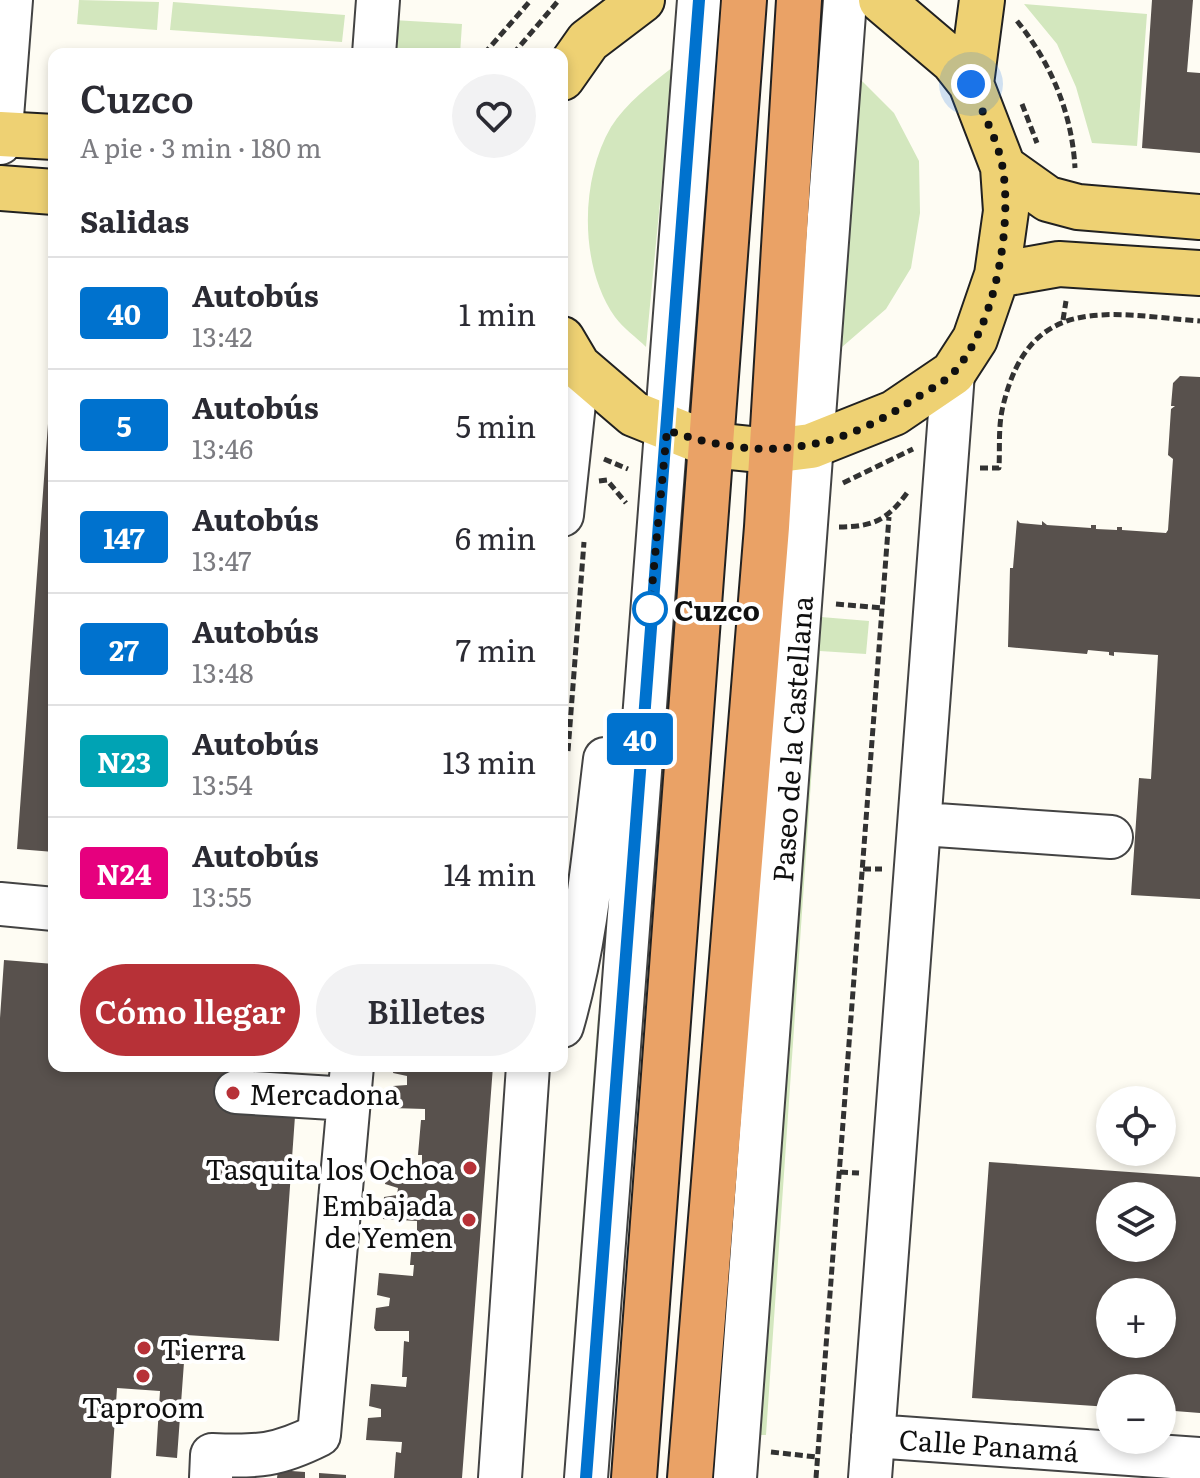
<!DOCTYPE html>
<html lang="es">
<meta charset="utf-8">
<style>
:root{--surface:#fff;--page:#f2f2f3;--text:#2b2b33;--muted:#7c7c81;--line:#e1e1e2;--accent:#b73137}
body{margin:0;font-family:Literata,serif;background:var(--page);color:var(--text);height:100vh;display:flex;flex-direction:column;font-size:30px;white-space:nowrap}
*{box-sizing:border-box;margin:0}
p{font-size:26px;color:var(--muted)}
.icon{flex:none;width:44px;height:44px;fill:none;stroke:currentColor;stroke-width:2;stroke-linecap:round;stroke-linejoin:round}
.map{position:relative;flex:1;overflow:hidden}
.sheet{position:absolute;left:48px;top:48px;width:520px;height:1024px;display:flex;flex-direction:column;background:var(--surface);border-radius:16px;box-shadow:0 4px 12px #0003}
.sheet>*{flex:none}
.badge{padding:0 16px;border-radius:6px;font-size:28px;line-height:52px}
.fabs{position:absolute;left:1096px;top:1086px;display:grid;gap:16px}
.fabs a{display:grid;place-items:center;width:80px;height:80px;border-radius:50%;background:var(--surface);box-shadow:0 4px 12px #0003;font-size:40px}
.you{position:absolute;width:40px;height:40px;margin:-20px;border:6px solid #fff;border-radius:50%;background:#1a73e8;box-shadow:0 0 0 12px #1a73e833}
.map>.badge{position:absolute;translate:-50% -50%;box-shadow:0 0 0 4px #fff}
h2{padding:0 32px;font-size:30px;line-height:72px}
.round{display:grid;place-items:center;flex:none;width:84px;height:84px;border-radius:42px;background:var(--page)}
.overview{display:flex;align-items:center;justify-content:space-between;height:136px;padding:0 32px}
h1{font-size:38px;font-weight:600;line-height:60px}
.button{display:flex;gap:16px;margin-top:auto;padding:16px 32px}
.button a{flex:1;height:92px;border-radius:48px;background:var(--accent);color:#fff;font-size:32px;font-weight:600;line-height:92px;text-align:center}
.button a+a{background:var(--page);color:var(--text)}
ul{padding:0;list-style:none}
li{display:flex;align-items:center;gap:24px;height:112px;padding:0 32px;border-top:2px solid var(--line)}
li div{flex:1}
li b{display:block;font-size:30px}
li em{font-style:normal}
li .badge{min-width:88px;font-weight:700;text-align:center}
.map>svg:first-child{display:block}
</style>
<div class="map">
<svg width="1200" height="1478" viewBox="0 0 1200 1478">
<rect width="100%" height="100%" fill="#fefcf3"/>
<path fill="#d3e7be" d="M79 0 159 2 157 30 77 24Z
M173 2 345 15 342 42 170 30Z
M1024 4 1147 14 1137 146 1092 143 1076 87 1057 44Z
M393 20 462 24 460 54H391Z
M673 67 646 347C636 337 623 328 615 317 579 266 580 180 611 127 626 103 651 84 673 67Z
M860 79 894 113 919 161 920 213 911 268 886 309 842 347Z
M816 569H825L821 617 869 621 866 654 820 651 766 1435H756Z
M610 1002 584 1333H574L598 1015Z"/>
<path fill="#58514d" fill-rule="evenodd" d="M1152 0H1193L1187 72 1200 73V153L1142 148Z
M52 369H54V852L17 849Z
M1180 376 1200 377V899L1131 895 1139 778 1151 779 1158 655 1114 652V656L1109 655V652L1088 650 1087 654 1008 647 1010 568H1013L1017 520 1020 523 1042 525V521L1047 525 1091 528V525H1096V529L1117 530V527H1122V530L1166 533 1168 530 1173 459 1168 455 1171 409 1175 406H1171L1173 383Z
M4 960 54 964V1066H236L232 1111 295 1116 279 1341 186 1335 177 1458 156 1456 160 1391 117 1388 111 1478H0V1018Z
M308 1066H341L340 1071 308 1068Z
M394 1066H493L462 1478H394L396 1452 401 1453 402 1442 366 1440 368 1418 381 1417V1409L369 1406 371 1384 406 1387 407 1377H402L404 1341 409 1342V1331H376L374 1328 376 1308 389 1306 390 1298 377 1295 379 1273 413 1276 414 1265H410L413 1231H417V1221L383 1219 384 1197 397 1195 398 1188 385 1184 386 1163 422 1165V1155H418L421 1120H425V1109L392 1108 393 1086 407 1085V1076L393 1073Z
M989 1162 1200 1177V1413L1162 1410V1388H1110V1407L972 1398ZM1110 1196H1162V1248H1110ZM1110 1292H1162V1344H1110Z
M278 1470 305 1472V1478H277Z
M319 1473 346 1475V1478H319Z"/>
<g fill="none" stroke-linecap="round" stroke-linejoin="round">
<defs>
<path id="minor" d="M374 54 378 0
M0 143 11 0
M562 515 578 366
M922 824 1111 837
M0 904 54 909
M562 1026C587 940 594 848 605 759
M236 1092 349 1099
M873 1436 1200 1459
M211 1478 212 1455C258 1457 277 1456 319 1435L352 1066
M500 1478 528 1066
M586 1478 699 0
M735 1478 845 0
M870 1478 953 373"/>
<path id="major" d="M562 78 588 41 642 0
M971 84 982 0
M0 134 54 137
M1003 167 1048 199 1078 207 1200 217
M0 188 54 192
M997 275 1059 264 1200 273
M562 339 578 366 634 414 711 445 771 451 811 446 894 413 953 373 975 339 997 275 1006 211 1003 167 971 84 953 61 881 0"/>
<path id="highway" d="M634 1478 744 0
M690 1478 767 527 799 0"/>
</defs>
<use href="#minor" stroke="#434343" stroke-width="46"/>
<use href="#major" stroke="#212121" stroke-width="48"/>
<use href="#highway" stroke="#212121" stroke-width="48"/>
<path stroke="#323232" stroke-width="5" stroke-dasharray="8 4" stroke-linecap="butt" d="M1017 21C1051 63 1072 113 1075 168
M484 54 531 0
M513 54 559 0
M1022 104 1037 143
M1063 320 1066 301
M604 459 628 469
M980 468H999C1000 448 998 426 1003 406 1030 292 1108 314 1200 321
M599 481 607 480 626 503
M843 483 913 449
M839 527C874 527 888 519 907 493
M836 604 883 608
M568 751 584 542
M863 869H882
M840 1172 859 1173
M771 1452 817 1457
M816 1478 889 517"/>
<use href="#minor" stroke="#fff" stroke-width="42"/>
<use href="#major" stroke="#eed173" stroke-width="44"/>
<use href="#highway" stroke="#eaa266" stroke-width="44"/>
</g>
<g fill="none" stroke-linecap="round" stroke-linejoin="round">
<defs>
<path id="line" d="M586 1478 699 0"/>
</defs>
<use href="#line" stroke="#fff" stroke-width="18"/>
<use href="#line" stroke="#0072ce" stroke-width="12"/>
<path stroke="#101010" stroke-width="8" stroke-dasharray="0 14.4" d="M650 609 667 430C757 462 834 454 914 399 927 391 944 383 954 372 995 327 1012 228 1003 170 999 141 981 111 971 84"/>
</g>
<circle fill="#fff" stroke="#0072ce" stroke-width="4" cx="650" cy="609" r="16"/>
<g fill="#b73137" stroke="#fff" stroke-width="3">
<circle cx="233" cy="1093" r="8"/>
<circle cx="470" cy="1168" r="8"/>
<circle cx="469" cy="1220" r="8"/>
<circle cx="144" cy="1348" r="8"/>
<circle cx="143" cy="1376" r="8"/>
</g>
<g text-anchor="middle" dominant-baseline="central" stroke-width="8" stroke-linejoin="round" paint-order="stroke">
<g font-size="28" font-weight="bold" fill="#101010" stroke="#fff" text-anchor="start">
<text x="674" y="609">Cuzco</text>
</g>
<g font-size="28" fill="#101010" stroke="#fff">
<text transform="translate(791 739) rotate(-86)">Paseo de la Castellana</text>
<text transform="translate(989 1444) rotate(4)">Calle Panamá</text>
</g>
<g font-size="28" fill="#101010" stroke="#fff" text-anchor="start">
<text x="249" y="1093">Mercadona</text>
<text x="454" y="1168" text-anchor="end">Tasquita los Ochoa</text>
<text x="453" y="1204" text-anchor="end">Embajada<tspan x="453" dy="32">de Yemen</tspan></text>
<text x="160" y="1348">Tierra</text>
<text x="143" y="1406" text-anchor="middle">Taproom</text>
</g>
</g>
</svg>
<div class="fabs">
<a><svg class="icon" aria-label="locate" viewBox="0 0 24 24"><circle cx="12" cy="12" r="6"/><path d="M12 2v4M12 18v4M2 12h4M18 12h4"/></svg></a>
<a><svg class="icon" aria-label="layers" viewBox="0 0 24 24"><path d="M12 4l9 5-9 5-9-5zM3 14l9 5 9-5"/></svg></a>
<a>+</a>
<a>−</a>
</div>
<div class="you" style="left:971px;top:84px"></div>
<b class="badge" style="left:640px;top:739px;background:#0072ce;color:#fff">40</b>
<section class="sheet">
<div class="overview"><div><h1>Cuzco</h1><p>A pie · 3 min · 180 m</p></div><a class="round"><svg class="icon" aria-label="heart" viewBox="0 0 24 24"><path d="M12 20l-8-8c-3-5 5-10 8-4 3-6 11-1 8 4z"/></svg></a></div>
<h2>Salidas</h2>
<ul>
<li><span class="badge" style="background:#0072ce;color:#fff">40</span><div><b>Autobús</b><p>13:42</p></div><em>1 min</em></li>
<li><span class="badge" style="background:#0072ce;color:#fff">5</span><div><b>Autobús</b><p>13:46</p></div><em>5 min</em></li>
<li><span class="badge" style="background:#0072ce;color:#fff">147</span><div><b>Autobús</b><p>13:47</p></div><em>6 min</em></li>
<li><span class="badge" style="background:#0072ce;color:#fff">27</span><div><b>Autobús</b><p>13:48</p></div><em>7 min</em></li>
<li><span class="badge" style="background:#00a3b4;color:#fff">N23</span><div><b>Autobús</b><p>13:54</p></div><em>13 min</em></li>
<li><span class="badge" style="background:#e6007e;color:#fff">N24</span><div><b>Autobús</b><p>13:55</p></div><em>14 min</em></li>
</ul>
<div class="button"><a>Cómo llegar</a><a>Billetes</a></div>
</section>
</div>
